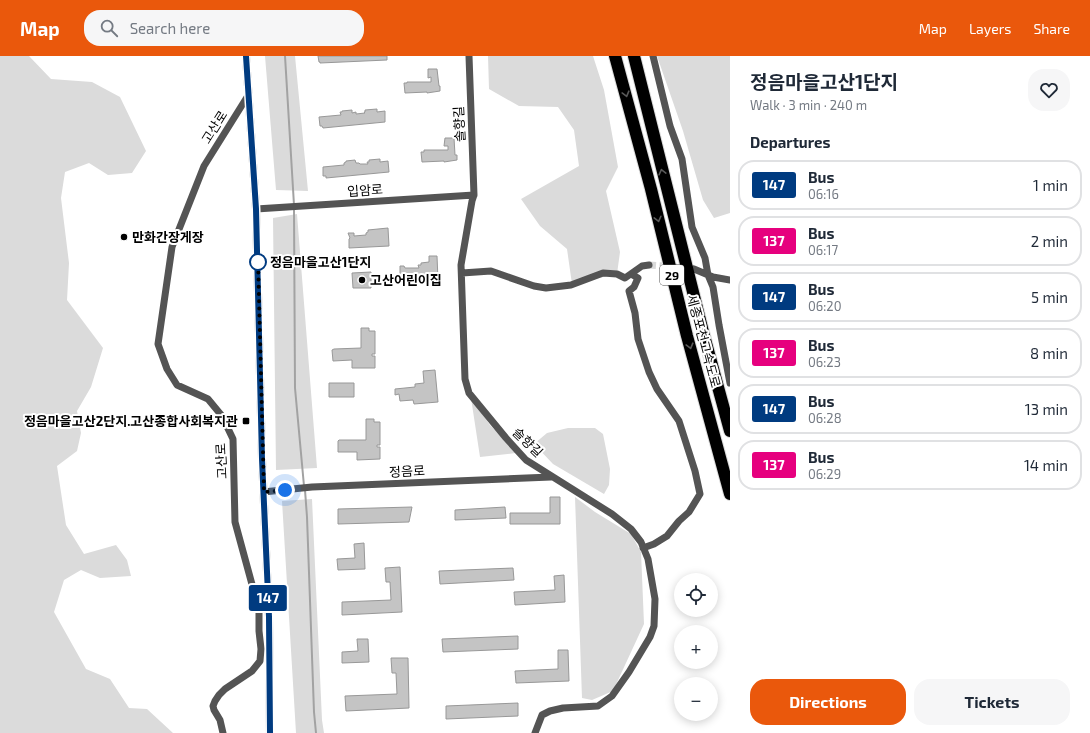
<!DOCTYPE html>
<meta charset="utf-8">
<style>
:root{--surface:#fff;--page:#f6f6f7;--text:#1f2937;--muted:#747a83;--line:#e0e1e3;--accent:#ea580c}
body{margin:0;font-family:"Exo 2","Noto Sans KR",sans-serif;background:var(--page);color:var(--text);height:100vh;display:flex;flex-direction:column;font-size:15px;white-space:nowrap}
*{box-sizing:border-box;margin:0}
p{font-size:13px;color:var(--muted)}
.icon{flex:none;width:22px;height:22px;fill:none;stroke:currentColor;stroke-width:2;stroke-linecap:round;stroke-linejoin:round}
.map{position:relative;flex:1;overflow:hidden}
.side{display:flex;flex-direction:column;background:var(--surface);width:360px}
.side>*{flex:none}
.badge{padding:0 8px;border-radius:3px;font-size:14px;line-height:26px}
.tools{position:absolute;left:674px;top:517px;display:grid;gap:8px}
.tools a{display:grid;place-items:center;width:44px;height:44px;border-radius:50%;background:var(--surface);box-shadow:0 2px 10px #0003;font-size:20px}
.you{position:absolute;width:20px;height:20px;margin:-10px;border:3px solid #fff;border-radius:50%;background:#1a73e8;box-shadow:0 0 0 6px #1a73e833}
.map>.badge{position:absolute;translate:-50% -50%;box-shadow:0 0 0 2px #fff}
h2{padding:0 20px;font-size:15px;line-height:36px}
.round{display:grid;place-items:center;flex:none;width:42px;height:42px;border-radius:16px;background:var(--page)}
.headline{display:flex;align-items:center;justify-content:space-between;height:68px;padding:0 20px}
h1{font-size:19px;font-weight:700;line-height:30px}
.cta{display:flex;gap:8px;margin-top:auto;padding:8px 20px}
.cta a{flex:1;height:46px;border-radius:16px;background:var(--accent);color:#fff;font-size:16px;font-weight:700;line-height:46px;text-align:center}
.cta a+a{background:var(--page);color:var(--text)}
ul{padding:0;list-style:none}
li{display:flex;align-items:center;gap:12px;height:50px;margin:0 8px 6px;padding:0 12px;border:2px solid var(--line);border-radius:16px}
li div{flex:1}
li b{display:block;font-size:15px}
li em{font-style:normal}
li .badge{min-width:44px;font-weight:700;text-align:center}
header{display:flex;align-items:center;gap:24px;box-sizing:border-box;height:56px;padding:0 20px;background:var(--accent);color:#fff}
header strong{font-size:19px}
nav{display:flex;gap:22px;margin-inline-start:auto;font-size:14px}
.search{width:280px;height:36px;background:var(--page);display:flex;align-items:center;gap:10px;box-sizing:border-box;padding:0 14px;border-radius:16px;color:var(--muted);font-size:15px}
main{display:flex;flex:1;min-height:0}
.map>svg:first-child{display:block}
</style>
<header>
<strong>Map</strong>
<div class="search"><svg class="icon" aria-label="search" viewBox="0 0 24 24"><circle cx="10" cy="10" r="6"/><path d="M15 15l6 6"/></svg>Search here</div>
<nav><a>Map</a><a>Layers</a><a>Share</a></nav>
</header>
<main>
<div class="map">
<svg width="730" height="677" viewBox="0 0 730 677">
<rect width="100%" height="100%" fill="#fff"/>
<path fill="#dbdbdb" d="M0 0H29L51 23 92 26 120 41 146 95 132 117 108 119 89 107 65 116 61 142 69 207 67 244 103 292 91 331 77 355 81 377 77 395 57 410 66 469 84 498 116 489 127 504 131 520 100 522 81 514 64 524 54 556 86 613 110 623 129 652 147 653 173 677H0Z
M265 0H295L308 135 276 134Z
M488 0H593L604 34 618 111 606 135 620 196 617 218 572 228 567 193 540 170 521 143 579 110 574 74 558 51 519 50 489 33Z
M657 0H730V157L714 162 703 144 683 75Z
M297 158 317 412 276 414 273 162Z
M471 342 490 369 516 397 480 401Z
M568 372H595L603 378 610 413 609 429 604 438 553 408 534 388 547 377Z
M575 441 595 456 631 478 641 496 644 568 613 635 592 644 582 642Z
M312 443 322 664 324 677H296L282 445Z"/>
<g fill="none" stroke-linecap="round" stroke-linejoin="round">
<path stroke="#a2a2a2" stroke-width="2" d="M285 0 294 149
M294 153 295 332 304 430
M305 434 307 461 314 656 316 677"/>
</g>
<path fill="#c4c4c4" stroke="#989898" d="M318 0H387V4L320 7V6H319Z
M428 13H437L439 30H440V35L427 37V36L405 37 404 27H407V26H431V21L428 22Z
M377 53V56L385 55V66L323 72 322 70H320L319 61 341 59 340 56H342V55L352 54V57L356 56V58L365 57 364 56H365V54Z
M445 82H454L455 99H457V104L444 106V105L422 106 421 96H424V94H448V90H444Z
M380 103V106L388 105 389 116 326 122V120H323V111L344 109V107L346 106V105L355 104 356 107H359L360 108H368L367 106H369V104Z
M388 172 389 190 349 192V183L350 182 348 177H354V180L366 179V177L368 176V174Z
M429 200H437L438 224H409V222H400V210H404L405 212H419L418 209H421V207L429 206Z
M371 216V232H353L352 217Z
M361 272H369V275H375V298H372V300H375V312H352V304L333 305 332 294 334 293 361 292Z
M435 314 438 346 414 348 413 344 400 345 399 338 395 339V333L415 331V328L424 327 423 315Z
M329 327H354V341H329Z
M366 363H374V366H380V389H377V391H380V403L357 404V396H338V385L339 384H366Z
M550 441H560V468H510V457H550Z
M412 451 409 466 338 468V453Z
M505 451 506 462 455 464V454Z
M364 487 365 513 338 514 337 503 355 502 354 488Z
M400 511 402 556 342 559V546L391 544 390 526H386L385 512Z
M513 512 514 524 440 528 439 515Z
M564 519 565 546 515 549 514 536 555 534 554 520Z
M518 580V593L443 596 442 583Z
M357 583H368L369 606 342 607V596L358 595Z
M558 594H568L569 625 516 627 515 615 558 613Z
M391 602H408L409 652 346 655 345 640 397 638 396 617H392Z
M518 647V660L446 663V650Z"/>
<g fill="none" stroke-linecap="round" stroke-linejoin="round">
<path stroke="#d9d9d9" stroke-width="7" stroke-dasharray="7 3.5" stroke-linecap="butt" d="M649 209 688 212"/>
<defs>
<path id="highway" d="M615 0 651 133 687 280 730 438
M634 0 703 276 730 375"/>
</defs>
<use href="#highway" stroke="#dbdbdb" stroke-width="14"/>
<path stroke="#545454" stroke-width="7" d="M469 0 474 139 472 145 461 209 465 323 469 337 506 382 526 404 612 458 631 473 641 486 648 503 655 543 654 570 650 581 629 616 612 640 598 650 563 652 550 655 542 659 535 677
M653 0 670 70 682 103 692 171 705 202 708 219 713 231 719 269 730 327
M256 153 474 139
M694 213 713 221 730 224
M462 217 491 215 534 230 546 232 571 229 603 217 617 218 625 222 642 210 649 209
M631 218 638 222 634 231 629 235 635 257 638 283 649 316 657 333 679 365 695 415 700 438 689 456 679 465 667 480 654 488 643 492
M263 436 312 431 551 421
M223 677 220 664 214 654 213 650 215 645 219 639 225 633 252 615 260 605 261 593 259 575V554L235 466 233 383 222 360 208 343 177 329 167 313 158 288 172 191 204 110 249 38"/>
<path stroke="#212121" stroke-width="8" d="M246 0 256 153 262 403 269 561 270 677"/>
<use href="#highway" stroke="#000" stroke-width="12"/>
</g>
<defs><path id="oneway-chevron" d="M-2-3.5L2.5 0L-2 3.5" fill="none" stroke-width="1.6" stroke-linecap="round" stroke-linejoin="round"/></defs>
<g stroke="#595959">
<use href="#oneway-chevron" transform="translate(626 38) rotate(75)"/>
<use href="#oneway-chevron" transform="translate(662 116) rotate(-104)"/>
<use href="#oneway-chevron" transform="translate(658 163) rotate(76)"/>
<use href="#oneway-chevron" transform="translate(690 290) rotate(75)"/>
</g>
<g fill="none" stroke-linecap="round" stroke-linejoin="round">
<defs>
<path id="line" d="M246 0 256 153 262 403 269 561 270 677"/>
</defs>
<use href="#line" stroke="#fff" stroke-width="9"/>
<use href="#line" stroke="#003b80" stroke-width="6"/>
<path stroke="#000" stroke-width="4" stroke-dasharray="0 7.2" d="M258 206V204L264 436 285 434"/>
</g>
<g fill="#000" stroke="#fff" stroke-width="1.5">
<circle cx="124" cy="181" r="4"/>
<circle cx="362" cy="224" r="4"/>
<rect x="242" y="361" width="8" height="8" rx="2"/>
</g>
<circle fill="#fff" stroke="#003b80" stroke-width="2" cx="258" cy="206" r="8"/>
<g text-anchor="middle" dominant-baseline="central" stroke-width="4" stroke-linejoin="round" paint-order="stroke">
<rect fill="#fff" stroke="#4c4c4c" stroke-width="1" x="660" y="209" width="24" height="20" rx="3"/>
<g font-size="12" font-weight="bold" fill="#000">
<text x="672" y="219">29</text>
</g>
<g font-size="13" fill="#000" stroke="#fff">
<text transform="translate(459 68) rotate(-93)">솔향길</text>
<text transform="translate(214 71) rotate(-58)">고산로</text>
<text transform="translate(365 134) rotate(-4)">입암로</text>
<text transform="translate(704 285) rotate(75)">세종포천고속도로</text>
<text transform="translate(528 386) rotate(44)">솔향길</text>
<text transform="translate(221 405) rotate(-93)">고산로</text>
<text transform="translate(407 415) rotate(-3)">정음로</text>
</g>
<g font-size="13" font-weight="bold" fill="#000" stroke="#fff" text-anchor="start">
<text x="132" y="181">만화간장게장</text>
<text x="370" y="224">고산어린이집</text>
<text x="238" y="365" text-anchor="end">정음마을고산2단지.고산종합사회복지관</text>
</g>
<g font-size="13" font-weight="bold" fill="#000" stroke="#fff" text-anchor="start">
<text x="270" y="206">정음마을고산1단지</text>
</g>
</g>
</svg>
<div class="tools">
<a><svg class="icon" aria-label="locate" viewBox="0 0 24 24"><circle cx="12" cy="12" r="6"/><path d="M12 2v4M12 18v4M2 12h4M18 12h4"/></svg></a>
<a>+</a>
<a>−</a>
</div>
<div class="you" style="left:285px;top:434px"></div>
<b class="badge" style="left:268px;top:542px;background:#003b80;color:#fff">147</b>
</div>
<section class="side">
<div class="headline"><div><h1>정음마을고산1단지</h1><p>Walk · 3 min · 240 m</p></div><a class="round"><svg class="icon" aria-label="heart" viewBox="0 0 24 24"><path d="M12 20l-8-8c-3-5 5-10 8-4 3-6 11-1 8 4z"/></svg></a></div>
<h2>Departures</h2>
<ul>
<li><span class="badge" style="background:#003b80;color:#fff">147</span><div><b>Bus</b><p>06:16</p></div><em>1 min</em></li>
<li><span class="badge" style="background:#e6007e;color:#fff">137</span><div><b>Bus</b><p>06:17</p></div><em>2 min</em></li>
<li><span class="badge" style="background:#003b80;color:#fff">147</span><div><b>Bus</b><p>06:20</p></div><em>5 min</em></li>
<li><span class="badge" style="background:#e6007e;color:#fff">137</span><div><b>Bus</b><p>06:23</p></div><em>8 min</em></li>
<li><span class="badge" style="background:#003b80;color:#fff">147</span><div><b>Bus</b><p>06:28</p></div><em>13 min</em></li>
<li><span class="badge" style="background:#e6007e;color:#fff">137</span><div><b>Bus</b><p>06:29</p></div><em>14 min</em></li>
</ul>
<div class="cta"><a>Directions</a><a>Tickets</a></div>
</section>
</main>
